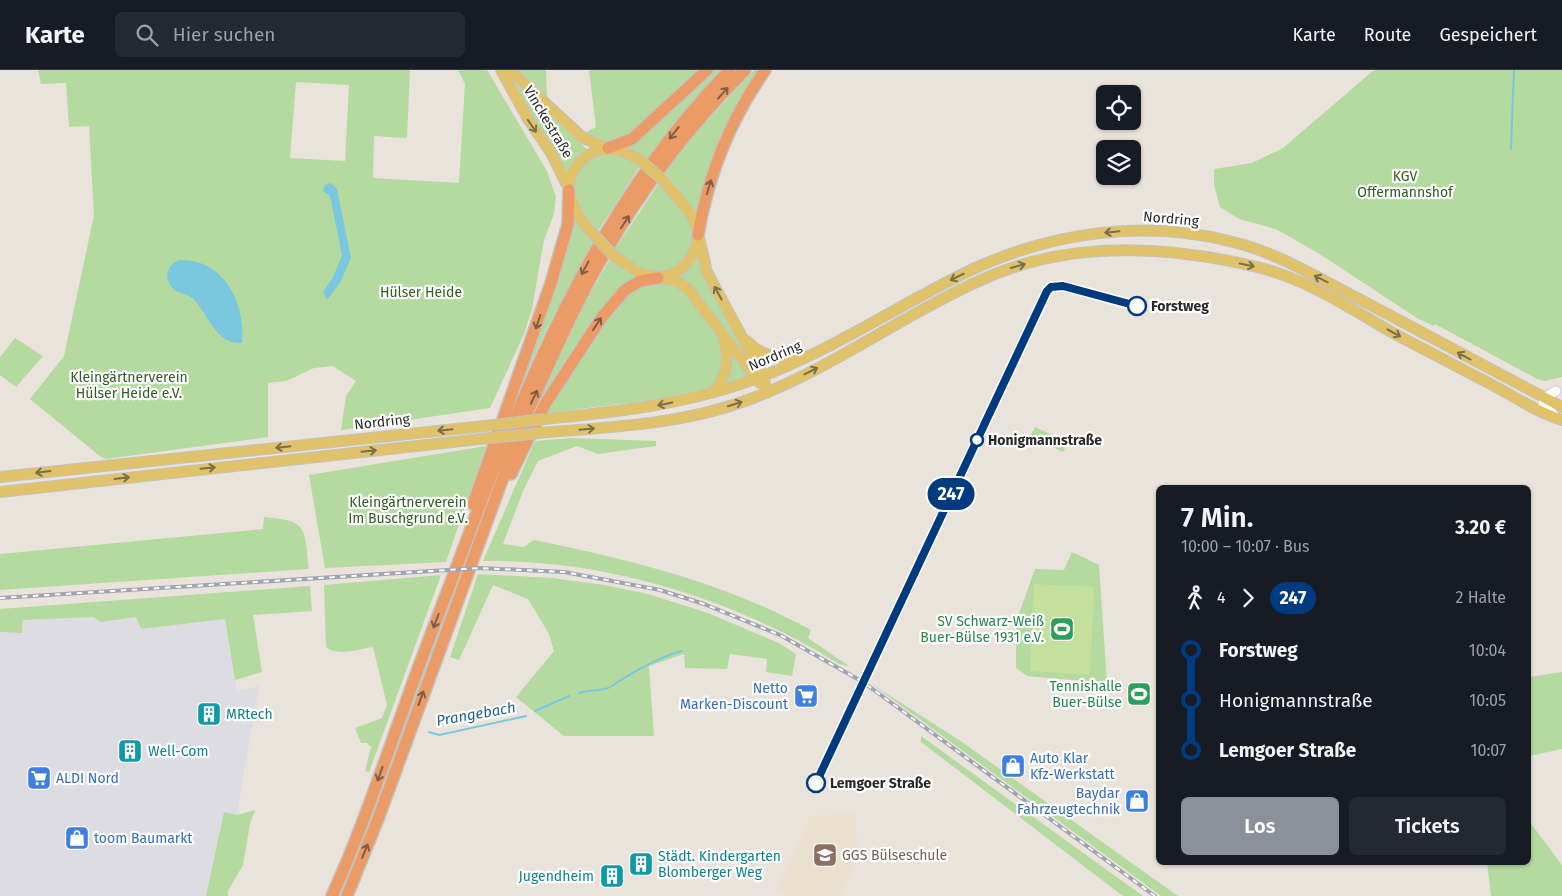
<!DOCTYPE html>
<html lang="de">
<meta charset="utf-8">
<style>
:root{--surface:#171b24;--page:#242831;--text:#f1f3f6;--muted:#9ea1a6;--line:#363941;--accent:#8c9099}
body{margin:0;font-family:"Fira Sans",sans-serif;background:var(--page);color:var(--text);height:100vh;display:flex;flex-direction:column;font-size:19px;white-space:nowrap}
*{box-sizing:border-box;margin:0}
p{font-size:16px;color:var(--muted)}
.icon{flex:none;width:28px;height:28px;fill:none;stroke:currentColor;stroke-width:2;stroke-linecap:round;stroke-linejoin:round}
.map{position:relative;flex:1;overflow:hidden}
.panel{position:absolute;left:1156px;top:415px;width:375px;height:380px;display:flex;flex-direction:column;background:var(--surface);border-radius:8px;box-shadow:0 1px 4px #0004}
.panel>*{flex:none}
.badge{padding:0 10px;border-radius:16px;font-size:18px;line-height:32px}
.buttons{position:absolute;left:1096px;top:15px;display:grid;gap:10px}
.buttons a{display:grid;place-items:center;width:45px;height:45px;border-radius:8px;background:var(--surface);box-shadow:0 1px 4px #0004;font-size:25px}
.map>.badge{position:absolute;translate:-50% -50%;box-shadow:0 0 0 2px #fff}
.legs{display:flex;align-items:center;gap:8px;height:55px;padding:0 25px;font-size:16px}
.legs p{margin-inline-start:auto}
.overview{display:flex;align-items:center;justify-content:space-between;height:85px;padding:0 25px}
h1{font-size:28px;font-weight:600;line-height:38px}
.button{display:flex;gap:10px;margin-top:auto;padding:10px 25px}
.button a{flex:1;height:58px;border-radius:8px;background:var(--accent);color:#fff;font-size:20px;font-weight:600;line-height:58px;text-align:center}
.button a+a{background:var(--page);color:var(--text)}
ul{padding:0 25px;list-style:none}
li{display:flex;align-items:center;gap:18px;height:50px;font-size:19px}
li i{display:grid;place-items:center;width:8px;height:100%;margin:0 6px;background:currentColor}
li i::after{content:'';width:12px;height:12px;margin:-6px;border:4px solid;border-radius:50%;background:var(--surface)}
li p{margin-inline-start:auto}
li:first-child i{background:linear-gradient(#0000 50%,currentColor 0)}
li:last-child i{background:linear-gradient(currentColor 50%,#0000 0)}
header{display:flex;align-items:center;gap:30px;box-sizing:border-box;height:70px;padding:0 25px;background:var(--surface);border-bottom:1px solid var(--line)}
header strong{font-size:24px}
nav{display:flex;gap:28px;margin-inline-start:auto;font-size:18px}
.search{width:350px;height:45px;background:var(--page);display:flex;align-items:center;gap:12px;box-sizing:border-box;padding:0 18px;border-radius:8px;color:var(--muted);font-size:19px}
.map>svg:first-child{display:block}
</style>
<header>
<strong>Karte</strong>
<div class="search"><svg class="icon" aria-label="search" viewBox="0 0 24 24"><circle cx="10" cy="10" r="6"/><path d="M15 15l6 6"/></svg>Hier suchen</div>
<nav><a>Karte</a><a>Route</a><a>Gespeichert</a></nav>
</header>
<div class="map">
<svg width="1562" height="826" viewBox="0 0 1562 826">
<rect width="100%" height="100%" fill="#e9e3dc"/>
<path fill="#dedce3" d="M93 547 101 552 136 547 141 559 225 549 237 621 259 616 237 745 224 743 206 826H0V562L22 563 23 550Z"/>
<path fill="#e9e0ce" d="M855 744 858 789 841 826H789L775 820 811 746Z"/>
<path fill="#b4da9f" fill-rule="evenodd" d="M38 0H410L407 68 374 66 373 108 459 113 465 14 458 0H487L547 101 556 127 554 144 544 170 532 239 524 264 490 338 341 360 346 326 356 311 333 296 314 298 286 311 268 313V367L106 389 101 387 30 329 64 286 94 145 89 56 69 57 66 13 41 14ZM296 12 349 15 345 91 290 88Z
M519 0H546L547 29Z
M589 0H702L633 64 612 74 583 64 596 57Z
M711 0H721L647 88 625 78Z
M754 0H761L698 150 690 134 665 103 697 62Z
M1374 0H1562V307L1545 311 1537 309 1435 254 1433 256 1417 248 1318 183 1276 159 1239 149 1220 137 1214 115V99L1252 93 1283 78Z
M514 12 588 80 568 105C552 73 529 45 514 12Z
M617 83 640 96 598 161C562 131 565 86 617 83Z
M659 113C669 122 689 143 692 156 700 186 668 213 640 199 630 194 623 186 615 179Z
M573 145 593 171 550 252 508 342Z
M698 186 704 205 755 302C731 267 710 232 674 207L689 198Z
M610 189 641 207 633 210 533 345 585 233Z
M659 211C665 212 673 213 678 217 700 233 723 268 727 295L713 317 654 330 546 343C566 308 604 232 640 215 646 212 653 212 659 211Z
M15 268 43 286 16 317 0 305V287Z
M729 278 750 306 725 314 724 312Z
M1035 357 1068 372 1063 382 1030 366Z
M572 368 656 371V376L598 384 577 376 538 391 523 421 503 474 524 477 534 470C631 490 723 512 811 560L808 568 849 596 839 594C735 529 606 489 483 491L535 371Z
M486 376 446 492 325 498 309 405Z
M264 447C309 451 304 457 309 499L0 520V484L263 459Z
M1072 482 1099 495 1107 613 1027 606 1016 598V552L1035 499 1064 500Z
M478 504 552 508 604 515 648 524 708 543 779 573 796 584 792 606 766 602 767 589 730 584 727 599 685 598 684 584 649 596 654 666H564L516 627 554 581 549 564 528 529 493 515 459 590 450 587Z
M441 505 369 702 365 701 371 677 367 673H361L355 658 382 648 387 635 373 577C359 579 338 587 326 577L324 515Z
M310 516 312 541 253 545 262 602 235 610 225 549 141 559 136 547 101 552 93 547 23 550 22 563 0 562V539Z
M1562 602V679L1529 686V607Z
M870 613 962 672 1178 826H1161Z
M921 666 1143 826H1123L921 672Z
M255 740 250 754 243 795 228 821V826H206L224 742 237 745Z
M1529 751 1562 795V826H1491L1487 793 1529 792Z"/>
<path fill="#c5e09c" d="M1034 514 1094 517 1090 605 1030 601Z"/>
<path fill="#7bc7e0" d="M330 113 337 119 351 188 340 213 327 230 323 222 332 209 342 186 330 126 323 121 325 115Z
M180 190C225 189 246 235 242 273 215 275 209 243 192 228 188 225 183 224 178 222 163 213 164 195 180 190Z"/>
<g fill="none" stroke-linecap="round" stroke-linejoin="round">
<path stroke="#7bc7e0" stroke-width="2" d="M1511 79 1514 0
M579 623C589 619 604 622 612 616 634 601 655 589 681 581
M535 641 569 626
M429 662 439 665 526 646"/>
<defs>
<path id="secondary" d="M1555 346 1543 333 1544 328 1556 321"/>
<path id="primary" d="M501 0 528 49 551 83 569 119
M510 0 583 68 607 78
M663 110 691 144 697 158 707 202 763 306 767 323
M593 164C582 152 571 136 569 120 567 99 589 78 609 79 621 79 631 85 641 91
M614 186 641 204 676 211 688 219 760 313
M661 207C681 203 693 191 697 171
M747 271C763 288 781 289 803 285
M712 323C728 305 729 292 724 269
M545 349C616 342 688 334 755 309 832 281 898 235 971 200 1052 162 1146 149 1233 172 1279 183 1321 210 1363 231 1429 266 1496 302 1562 337
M539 363C608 357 679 355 745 331 829 301 900 246 981 210 1068 170 1165 175 1257 197 1307 209 1351 239 1395 264 1429 282 1464 300 1498 318 1518 329 1539 343 1562 350
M0 407 494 355
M0 422 489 368"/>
<path id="highway" d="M608 78 632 69 707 0
M698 165C708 105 730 50 765 0
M511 404 545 334 602 247 625 220 640 211 658 208
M473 434 551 213 568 154 569 120
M332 826C360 764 382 699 405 635 427 572 452 511 475 448 537 287 606 125 730 0
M347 826 378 749 524 350C549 295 573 238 603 186 642 118 690 55 745 0"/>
</defs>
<use href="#secondary" stroke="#cbced9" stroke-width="11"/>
<use href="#primary" stroke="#c3c3c3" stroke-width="12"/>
<use href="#highway" stroke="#c3c3c3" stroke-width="14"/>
<use href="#secondary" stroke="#fff" stroke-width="9"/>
<use href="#primary" stroke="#e0c26b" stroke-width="10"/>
<use href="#highway" stroke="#eb9c66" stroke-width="11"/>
<defs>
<path id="rail" d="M0 528 480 498 564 502 660 520 704 534 780 565 863 612 1155 826"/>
</defs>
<use href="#rail" stroke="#a0a3b1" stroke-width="4"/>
<use href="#rail" stroke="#fff" stroke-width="2" stroke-dasharray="5.5" stroke-linecap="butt"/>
<defs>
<path id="primary-bridge" d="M641 91 663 110
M593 164 614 186
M494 355 545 349
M489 368 539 363"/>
</defs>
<use href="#primary-bridge" stroke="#c3c3c3" stroke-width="12" stroke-linecap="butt"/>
<use href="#primary-bridge" stroke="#e0c26b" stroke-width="10"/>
</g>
<defs><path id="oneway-shaft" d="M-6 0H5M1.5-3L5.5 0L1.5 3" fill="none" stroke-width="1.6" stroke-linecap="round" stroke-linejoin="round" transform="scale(1.25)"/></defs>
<g stroke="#805d44">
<use href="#oneway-shaft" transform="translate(723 23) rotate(-48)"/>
<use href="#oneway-shaft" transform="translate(674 63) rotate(128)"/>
<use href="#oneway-shaft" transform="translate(709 117) rotate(-73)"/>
<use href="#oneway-shaft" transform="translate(625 152) rotate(-57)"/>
<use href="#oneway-shaft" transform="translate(585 198) rotate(118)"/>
<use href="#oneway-shaft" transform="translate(538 252) rotate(108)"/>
<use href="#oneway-shaft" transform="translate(597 254) rotate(-56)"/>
<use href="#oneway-shaft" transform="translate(534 327) rotate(-65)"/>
<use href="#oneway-shaft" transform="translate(436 551) rotate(111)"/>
<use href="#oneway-shaft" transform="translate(421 628) rotate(-70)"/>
<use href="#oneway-shaft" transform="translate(380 704) rotate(110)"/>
<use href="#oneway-shaft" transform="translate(365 781) rotate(-68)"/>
</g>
<g stroke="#7b6e47">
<use href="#oneway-shaft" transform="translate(532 56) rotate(56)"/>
<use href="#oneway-shaft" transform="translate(1112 162) rotate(174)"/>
<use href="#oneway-shaft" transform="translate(1247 195) rotate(12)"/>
<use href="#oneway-shaft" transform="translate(1018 196) rotate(-16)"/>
<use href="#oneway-shaft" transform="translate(957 207) rotate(154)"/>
<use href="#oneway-shaft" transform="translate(1321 209) rotate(-153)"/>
<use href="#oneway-shaft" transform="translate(718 223) rotate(-119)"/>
<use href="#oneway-shaft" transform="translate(1394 263) rotate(29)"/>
<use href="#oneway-shaft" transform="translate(1464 286) rotate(-152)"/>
<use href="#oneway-shaft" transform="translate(811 301) rotate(-26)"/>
<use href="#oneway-shaft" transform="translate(665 334) rotate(168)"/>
<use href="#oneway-shaft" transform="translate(735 334) rotate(-17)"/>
<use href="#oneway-shaft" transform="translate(587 359) rotate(-5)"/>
<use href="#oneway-shaft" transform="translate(445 360) rotate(174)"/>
<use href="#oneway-shaft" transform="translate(283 377) rotate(174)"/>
<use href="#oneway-shaft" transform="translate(369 381) rotate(-6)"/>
<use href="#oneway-shaft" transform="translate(208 398) rotate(-6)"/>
<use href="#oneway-shaft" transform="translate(43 402) rotate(173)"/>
<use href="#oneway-shaft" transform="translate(122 408) rotate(-7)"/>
</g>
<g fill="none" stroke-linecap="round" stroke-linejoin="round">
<defs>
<path id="line-1" d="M816 713 1047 221 1051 217 1063 216 1137 236"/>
</defs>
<use href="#line-1" stroke="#fff" stroke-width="11"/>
<use href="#line-1" stroke="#003b80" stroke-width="8"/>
</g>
<defs>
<symbol id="stadium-square" viewBox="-11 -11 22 22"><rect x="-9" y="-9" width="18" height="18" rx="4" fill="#2e9e5b" stroke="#fff"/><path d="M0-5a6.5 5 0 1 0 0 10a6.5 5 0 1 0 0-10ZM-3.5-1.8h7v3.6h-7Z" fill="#fff"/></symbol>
<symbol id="supermarket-square" viewBox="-11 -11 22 22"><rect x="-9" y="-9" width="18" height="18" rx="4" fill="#3f7fe0" stroke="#fff"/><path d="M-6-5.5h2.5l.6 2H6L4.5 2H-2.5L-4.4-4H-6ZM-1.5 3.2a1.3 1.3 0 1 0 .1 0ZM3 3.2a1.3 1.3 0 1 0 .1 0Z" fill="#fff"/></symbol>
<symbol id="building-square" viewBox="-11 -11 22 22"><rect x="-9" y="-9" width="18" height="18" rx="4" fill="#0f9aa8" stroke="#fff"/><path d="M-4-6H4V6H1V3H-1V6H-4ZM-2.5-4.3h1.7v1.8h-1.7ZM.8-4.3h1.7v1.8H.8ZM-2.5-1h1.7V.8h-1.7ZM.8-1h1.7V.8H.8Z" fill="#fff"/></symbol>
<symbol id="shop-square" viewBox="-11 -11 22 22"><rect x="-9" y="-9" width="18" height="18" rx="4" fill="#3f7fe0" stroke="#fff"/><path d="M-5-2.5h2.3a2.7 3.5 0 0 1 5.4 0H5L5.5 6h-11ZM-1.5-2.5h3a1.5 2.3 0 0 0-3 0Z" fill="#fff"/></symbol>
<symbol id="school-square" viewBox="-11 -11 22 22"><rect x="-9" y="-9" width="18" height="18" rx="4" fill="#8d6e63" stroke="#fff"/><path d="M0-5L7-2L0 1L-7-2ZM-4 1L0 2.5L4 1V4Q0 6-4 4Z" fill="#fff"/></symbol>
</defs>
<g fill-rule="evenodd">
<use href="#stadium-square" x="1048" y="545" width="28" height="28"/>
<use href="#stadium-square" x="1125" y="610" width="28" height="28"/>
<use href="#supermarket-square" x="792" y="612" width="28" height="28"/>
<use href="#building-square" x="195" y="630" width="28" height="28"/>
<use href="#building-square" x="116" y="667" width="28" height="28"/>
<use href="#shop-square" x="999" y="682" width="28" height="28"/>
<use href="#supermarket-square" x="25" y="694" width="28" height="28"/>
<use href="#shop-square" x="1123" y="717" width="28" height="28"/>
<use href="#shop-square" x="63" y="754" width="28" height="28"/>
<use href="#school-square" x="811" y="771" width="28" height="28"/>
<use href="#building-square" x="627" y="780" width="28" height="28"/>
<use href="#building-square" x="598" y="792" width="28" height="28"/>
</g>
<g fill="#fff" stroke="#003b80" stroke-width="2.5">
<circle cx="1137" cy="236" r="9"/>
<circle cx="977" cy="370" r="6"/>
<circle cx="816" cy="713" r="9"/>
</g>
<g text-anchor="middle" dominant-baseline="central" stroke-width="4.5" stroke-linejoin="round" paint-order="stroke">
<g font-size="14" fill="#292929" stroke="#fff">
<text transform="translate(548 52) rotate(59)">Vinckestraße</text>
<text transform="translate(1171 149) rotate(5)">Nordring</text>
<text transform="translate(775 286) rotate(-23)">Nordring</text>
<text transform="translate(382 352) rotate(-6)">Nordring</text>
</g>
<g font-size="14" fill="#305d22" stroke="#fff">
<text x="1405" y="106">KGV<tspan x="1405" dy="16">Offermannshof</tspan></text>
<text x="421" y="222">Hülser Heide</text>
<text x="129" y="307">Kleingärtnerverein<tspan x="129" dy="16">Hülser Heide e.V.</tspan></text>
<text x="408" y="432">Kleingärtnerverein<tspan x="408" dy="16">Im Buschgrund e.V.</tspan></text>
</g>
<g font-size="14" font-weight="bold" fill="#292929" stroke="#fff" text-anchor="start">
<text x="1151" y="236">Forstweg</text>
<text x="988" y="370">Honigmannstraße</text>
<text x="830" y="713">Lemgoer Straße</text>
</g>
<g font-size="14" fill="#27864d" stroke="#fff" text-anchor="end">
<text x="1044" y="551">SV Schwarz-Weiß<tspan x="1044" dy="16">Buer-Bülse 1931 e.V.</tspan></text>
<text x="1122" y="616">Tennishalle<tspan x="1122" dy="16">Buer-Bülse</tspan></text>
</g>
<g font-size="14" fill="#366cbe" stroke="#fff" text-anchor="start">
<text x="788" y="618" text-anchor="end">Netto<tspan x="788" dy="16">Marken-Discount</tspan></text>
<text x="1030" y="688">Auto Klar<tspan x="1030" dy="16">Kfz-Werkstatt</tspan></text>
<text x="56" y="708">ALDI Nord</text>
<text x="1120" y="723" text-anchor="end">Baydar<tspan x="1120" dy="16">Fahrzeugtechnik</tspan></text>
<text x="94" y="768">toom Baumarkt</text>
</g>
<g font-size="14" fill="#0d838f" stroke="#fff" text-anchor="start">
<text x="226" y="644">MRtech</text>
<text x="148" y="681">Well-Com</text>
<text x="658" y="786">Städt. Kindergarten<tspan x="658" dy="16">Blomberger Weg</tspan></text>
<text x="594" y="806" text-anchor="end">Jugendheim</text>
</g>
<g font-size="14" fill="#785e54" stroke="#fff" text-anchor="start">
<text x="842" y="785">GGS Bülseschule</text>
</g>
<g font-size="15" font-style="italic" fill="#1d6689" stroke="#fff">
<text transform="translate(476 644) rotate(-10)">Prangebach</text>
</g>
</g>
</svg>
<div class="buttons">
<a><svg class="icon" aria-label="locate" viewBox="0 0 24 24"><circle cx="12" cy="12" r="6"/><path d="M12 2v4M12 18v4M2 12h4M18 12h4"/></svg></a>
<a><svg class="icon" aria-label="layers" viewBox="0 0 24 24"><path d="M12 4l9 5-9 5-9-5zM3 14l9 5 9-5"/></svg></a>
</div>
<b class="badge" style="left:951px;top:424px;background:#003b80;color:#fff">247</b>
<section class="panel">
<div class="overview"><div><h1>7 Min.</h1><p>10:00 – 10:07 · Bus</p></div><b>3.20 €</b></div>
<div class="legs"><svg class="icon" aria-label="walk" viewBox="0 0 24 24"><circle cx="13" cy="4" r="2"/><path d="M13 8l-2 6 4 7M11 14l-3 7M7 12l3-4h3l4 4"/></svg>4<svg class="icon" aria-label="forward" viewBox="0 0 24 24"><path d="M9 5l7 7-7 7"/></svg><b class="badge" style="background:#003b80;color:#fff">247</b><p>2 Halte</p></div>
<ul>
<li><i style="color:#003b80"></i><b>Forstweg</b><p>10:04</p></li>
<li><i style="color:#003b80"></i><span>Honigmannstraße</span><p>10:05</p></li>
<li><i style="color:#003b80"></i><b>Lemgoer Straße</b><p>10:07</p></li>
</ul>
<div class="button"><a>Los</a><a>Tickets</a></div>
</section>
</div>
